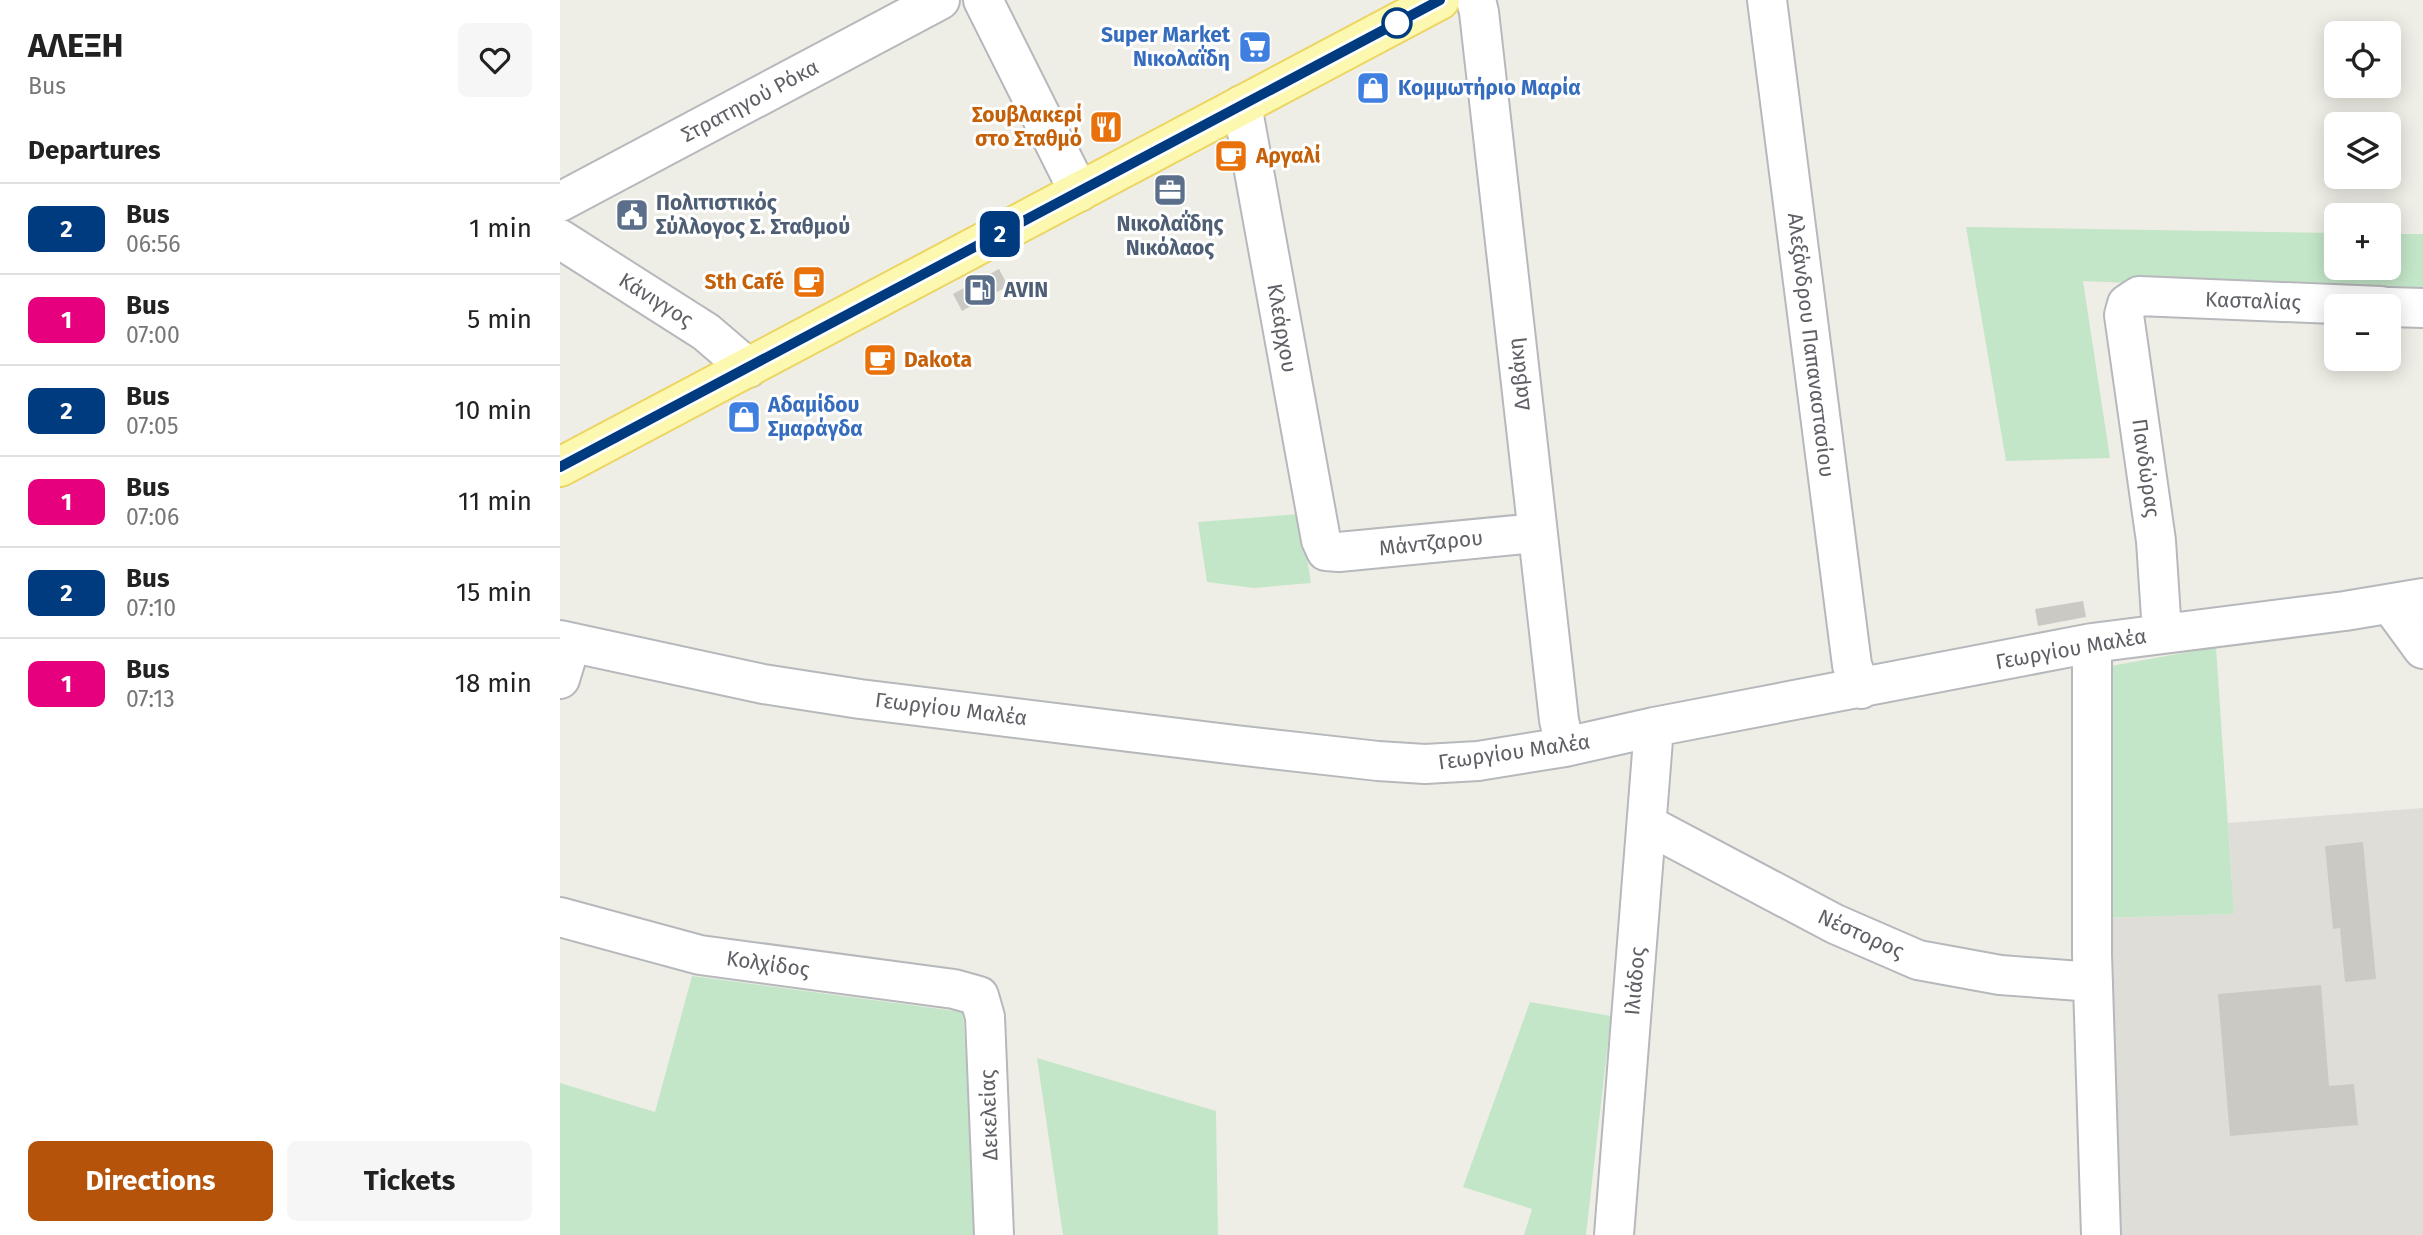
<!DOCTYPE html>
<meta charset="utf-8">
<style>
:root{--surface:#fff;--page:#f6f6f6;--text:#222;--muted:#767676;--line:#e0e0e0;--accent:#b45309}
body{margin:0;font-family:"Fira Sans",sans-serif;background:var(--page);color:var(--text);height:100vh;display:flex;flex-direction:column;font-size:26px;white-space:nowrap}
*{box-sizing:border-box;margin:0}
p{font-size:23px;color:var(--muted)}
.icon{flex:none;width:38px;height:38px;fill:none;stroke:currentColor;stroke-width:2;stroke-linecap:round;stroke-linejoin:round}
.map{position:relative;flex:1;overflow:hidden}
.drawer{display:flex;flex-direction:column;background:var(--surface);width:560px}
.drawer>*{flex:none}
.badge{padding:0 14px;border-radius:10px;font-size:24px;line-height:46px}
.controls{position:absolute;left:1764px;top:21px;display:grid;gap:14px}
.controls a{display:grid;place-items:center;width:77px;height:77px;border-radius:10px;background:var(--surface);box-shadow:0 4px 18px #0003;font-size:35px}
.map>.badge{position:absolute;translate:-50% -50%;box-shadow:0 0 0 4px #fff}
h2{padding:0 28px;font-size:26px;line-height:63px}
.round{display:grid;place-items:center;flex:none;width:74px;height:74px;border-radius:10px;background:var(--page)}
.headline{display:flex;align-items:center;justify-content:space-between;height:119px;padding:0 28px}
h1{font-size:33px;font-weight:700;line-height:52px}
.cta{display:flex;gap:14px;margin-top:auto;padding:14px 28px}
.cta a{flex:1;height:80px;border-radius:10px;background:var(--accent);color:#fff;font-size:28px;font-weight:700;line-height:80px;text-align:center}
.cta a+a{background:var(--page);color:var(--text)}
ul{padding:0;list-style:none}
li{display:flex;align-items:center;gap:21px;height:91px;padding:0 28px;border-top:2px solid var(--line)}
li div{flex:1}
li b{display:block;font-size:26px}
li em{font-style:normal}
li .badge{min-width:77px;font-weight:700;text-align:center}
main{display:flex;flex:1;min-height:0}
.map>svg:first-child{display:block}
</style>
<main>
<section class="drawer">
<div class="headline"><div><h1>ΑΛΕΞΗ</h1><p>Bus</p></div><a class="round"><svg class="icon" aria-label="heart" viewBox="0 0 24 24"><path d="M12 20l-8-8c-3-5 5-10 8-4 3-6 11-1 8 4z"/></svg></a></div>
<h2>Departures</h2>
<ul>
<li><span class="badge" style="background:#003b80;color:#fff">2</span><div><b>Bus</b><p>06:56</p></div><em>1 min</em></li>
<li><span class="badge" style="background:#e6007e;color:#fff">1</span><div><b>Bus</b><p>07:00</p></div><em>5 min</em></li>
<li><span class="badge" style="background:#003b80;color:#fff">2</span><div><b>Bus</b><p>07:05</p></div><em>10 min</em></li>
<li><span class="badge" style="background:#e6007e;color:#fff">1</span><div><b>Bus</b><p>07:06</p></div><em>11 min</em></li>
<li><span class="badge" style="background:#003b80;color:#fff">2</span><div><b>Bus</b><p>07:10</p></div><em>15 min</em></li>
<li><span class="badge" style="background:#e6007e;color:#fff">1</span><div><b>Bus</b><p>07:13</p></div><em>18 min</em></li>
</ul>
<div class="cta"><a>Directions</a><a>Tickets</a></div>
</section>
<div class="map">
<svg width="1863" height="1235" viewBox="0 0 1863 1235">
<rect width="100%" height="100%" fill="#efeee6"/>
<path fill="#deddd8" d="M1863 808V1235H1561L1543 918 1674 914 1668 823Z"/>
<path fill="#c4e6c8" d="M1406 227 1776 233V268H1829V234H1863V296L1523 281 1550 458 1446 461Z
M740 514 751 583 694 588 647 582 638 522Z
M1656 647 1674 914 1543 918 1545 667Z
M132 976 403 1012 418 1235H0V1083L95 1112Z
M970 1002 1051 1016 1026 1235H964L972 1209 903 1187Z
M477 1058 656 1111 658 1235H503Z"/>
<path fill="#cbc9c3" d="M439 269 448 286 402 311 393 294Z
M1523 601 1526 617 1478 626 1475 609Z
M1803 842 1816 979 1785 982 1780 928 1773 929 1765 846Z
M1761 985 1769 1086 1794 1084 1798 1125 1670 1136 1658 994Z"/>
<g fill="none" stroke-linecap="round" stroke-linejoin="round">
<defs>
<path id="minor" d="M423 0 519 192
M916 0 919 12 999 720 1005 747
M1207 0 1292 665 1301 689
M682 105 761 540 766 551 779 552 976 533
M0 202 380 0
M0 239 146 332 188 368
M1829 307 1863 308
M1830 604 1863 649
M1602 633 1596 541 1564 315 1567 304 1579 296 1821 306
M0 640 203 684 300 699 676 745 818 761 865 764 918 761 1005 747 1094 727 1532 643 1785 611 1863 598
M1532 643V954L1541 1235
M0 679 11 643
M1088 825 1275 924 1358 960 1440 975 1533 982
M0 917 140 955 394 989 419 996 425 1017 434 1235
M1054 1235 1094 727"/>
<path id="major" d="M0 467 880 0"/>
</defs>
<use href="#minor" stroke="#b6b8bc" stroke-width="42"/>
<use href="#major" stroke="#ecd563" stroke-width="42"/>
<use href="#minor" stroke="#fff" stroke-width="38"/>
<use href="#major" stroke="#fcf8af" stroke-width="38"/>
</g>
<g fill="none" stroke-linecap="round" stroke-linejoin="round">
<defs>
<path id="line" d="M0 467 880 0"/>
</defs>
<use href="#line" stroke="#fff" stroke-width="16"/>
<use href="#line" stroke="#003b80" stroke-width="10"/>
</g>
<defs>
<symbol id="supermarket-square" viewBox="-11 -11 22 22"><rect x="-9" y="-9" width="18" height="18" rx="4" fill="#3f7fe0" stroke="#fff"/><path d="M-6-5.5h2.5l.6 2H6L4.5 2H-2.5L-4.4-4H-6ZM-1.5 3.2a1.3 1.3 0 1 0 .1 0ZM3 3.2a1.3 1.3 0 1 0 .1 0Z" fill="#fff"/></symbol>
<symbol id="shop-square" viewBox="-11 -11 22 22"><rect x="-9" y="-9" width="18" height="18" rx="4" fill="#3f7fe0" stroke="#fff"/><path d="M-5-2.5h2.3a2.7 3.5 0 0 1 5.4 0H5L5.5 6h-11ZM-1.5-2.5h3a1.5 2.3 0 0 0-3 0Z" fill="#fff"/></symbol>
<symbol id="restaurant-square" viewBox="-11 -11 22 22"><rect x="-9" y="-9" width="18" height="18" rx="4" fill="#e8710a" stroke="#fff"/><path d="M-5-6h1v4h1v-4h1v4h1v-4h1v5L-1.5 .5V6h-2V.5L-5-1ZM5-6V6H3V1.5H1.5Q1.5-4 5-6Z" fill="#fff"/></symbol>
<symbol id="cafe-square" viewBox="-11 -11 22 22"><rect x="-9" y="-9" width="18" height="18" rx="4" fill="#e8710a" stroke="#fff"/><path d="M-5.5-4.5H6V0H3Q3 3.5 0 3.5H-2.5Q-5.5 3.5-5.5 0ZM3-3.2v2h1.7v-2ZM-6 4.5H4V6H-6Z" fill="#fff"/></symbol>
<symbol id="office-square" viewBox="-11 -11 22 22"><rect x="-9" y="-9" width="18" height="18" rx="4" fill="#5c6f8a" stroke="#fff"/><path d="M-6-3h4V-5.5h4V-3h4V5H-6ZM-1-4.5V-3h2v-1.5ZM-6 0V1H6V0Z" fill="#fff"/></symbol>
<symbol id="civic-square" viewBox="-11 -11 22 22"><rect x="-9" y="-9" width="18" height="18" rx="4" fill="#5c6f8a" stroke="#fff"/><path d="M-.6-6.5H3V-4.5H.6V-3L4-1V1h2V6H-6V1h2V-1L-.6-3ZM-1.2 2.5V6h2.4V2.5Z" fill="#fff"/></symbol>
<symbol id="fuel-square" viewBox="-11 -11 22 22"><rect x="-9" y="-9" width="18" height="18" rx="4" fill="#5c6f8a" stroke="#fff"/><path d="M-5.5-6h7V0h2V4h1.3V-2.5L3-4.5l.8-.8L6-3V5H2.5V1h-1V6h-7ZM-4.2-4.7v3.2H.2V-4.7Z" fill="#fff"/></symbol>
</defs>
<g fill-rule="evenodd">
<use href="#supermarket-square" x="676" y="28" width="38" height="38"/>
<use href="#shop-square" x="794" y="69" width="38" height="38"/>
<use href="#restaurant-square" x="527" y="108" width="38" height="38"/>
<use href="#cafe-square" x="652" y="137" width="38" height="38"/>
<use href="#office-square" x="591" y="171" width="38" height="38"/>
<use href="#civic-square" x="53" y="196" width="38" height="38"/>
<use href="#cafe-square" x="230" y="263" width="38" height="38"/>
<use href="#fuel-square" x="401" y="271" width="38" height="38"/>
<use href="#cafe-square" x="301" y="341" width="38" height="38"/>
<use href="#shop-square" x="165" y="398" width="38" height="38"/>
</g>
<circle fill="#fff" stroke="#003b80" stroke-width="3.5" cx="837" cy="23" r="14"/>
<g text-anchor="middle" dominant-baseline="central" stroke-width="6" stroke-linejoin="round" paint-order="stroke">
<g font-size="21" font-weight="bold" fill="#366cbe" stroke="#fff" text-anchor="start">
<text x="670" y="35" text-anchor="end">Super Market<tspan x="670" dy="24">Νικολαΐδη</tspan></text>
<text x="838" y="88">Κομμωτήριο Μαρία</text>
<text x="208" y="405">Αδαμίδου<tspan x="208" dy="24">Σμαράγδα</tspan></text>
</g>
<g font-size="21" fill="#5e6066" stroke="#fff">
<text transform="translate(190 101) rotate(-28)">Στρατηγού Ρόκα</text>
<text transform="translate(96 300) rotate(32)">Κάνιγγος</text>
<text transform="translate(1693 301) rotate(2)">Κασταλίας</text>
<text transform="translate(722 328) rotate(80)">Κλεάρχου</text>
<text transform="translate(1251 345) rotate(83)">Αλεξάνδρου Παπαναστασίου</text>
<text transform="translate(959 374) rotate(-96)">Δαβάκη</text>
<text transform="translate(1586 468) rotate(82)">Πανδώρας</text>
<text transform="translate(871 543) rotate(-6)">Μάντζαρου</text>
<text transform="translate(1511 649) rotate(-10)">Γεωργίου Μαλέα</text>
<text transform="translate(391 709) rotate(7)">Γεωργίου Μαλέα</text>
<text transform="translate(954 752) rotate(-8)">Γεωργίου Μαλέα</text>
<text transform="translate(1301 934) rotate(24)">Νέστορος</text>
<text transform="translate(208 964) rotate(8)">Κολχίδος</text>
<text transform="translate(1075 981) rotate(-85)">Ιλιάδος</text>
<text transform="translate(429 1115) rotate(-92)">Δεκελείας</text>
</g>
<g font-size="21" font-weight="bold" fill="#c56008" stroke="#fff" text-anchor="end">
<text x="522" y="115">Σουβλακερί<tspan x="522" dy="24">στο Σταθμό</tspan></text>
<text x="696" y="156" text-anchor="start">Αργαλί</text>
<text x="224" y="282">Sth Café</text>
<text x="344" y="360" text-anchor="start">Dakota</text>
</g>
<g font-size="21" font-weight="bold" fill="#4e5e75" stroke="#fff" text-anchor="start">
<text x="96" y="203">Πολιτιστικός<tspan x="96" dy="24">Σύλλογος Σ. Σταθμού</tspan></text>
<text x="610" y="224" text-anchor="middle">Νικολαΐδης<tspan x="610" dy="24">Νικόλαος</tspan></text>
<text x="444" y="290">AVIN</text>
</g>
</g>
</svg>
<div class="controls">
<a><svg class="icon" aria-label="locate" viewBox="0 0 24 24"><circle cx="12" cy="12" r="6"/><path d="M12 2v4M12 18v4M2 12h4M18 12h4"/></svg></a>
<a><svg class="icon" aria-label="layers" viewBox="0 0 24 24"><path d="M12 4l9 5-9 5-9-5zM3 14l9 5 9-5"/></svg></a>
<a>+</a>
<a>−</a>
</div>
<b class="badge" style="left:440px;top:234px;background:#003b80;color:#fff">2</b>
</div>
</main>
